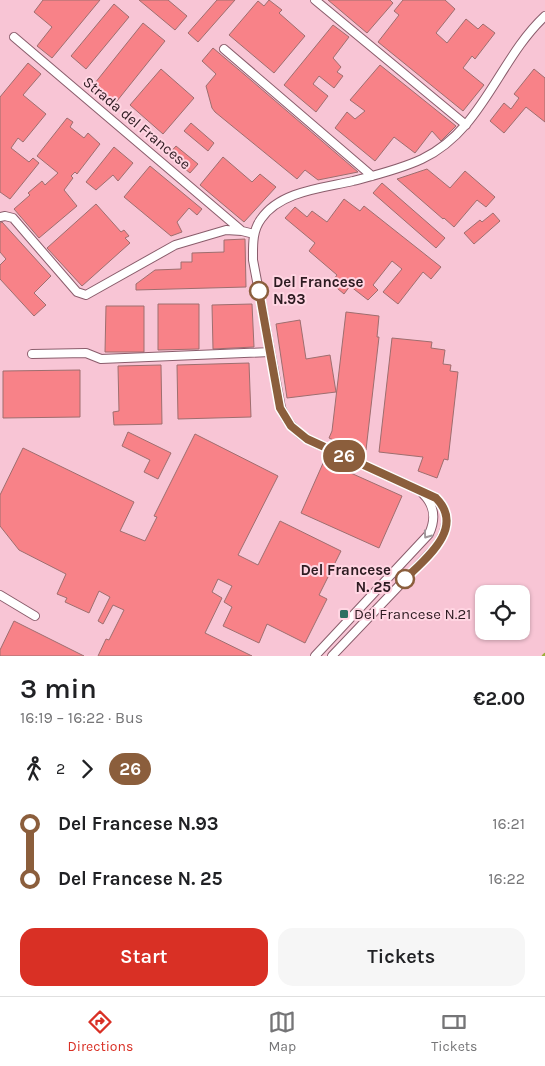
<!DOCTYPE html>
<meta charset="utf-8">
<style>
:root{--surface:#fff;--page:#f6f6f6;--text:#202124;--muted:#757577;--line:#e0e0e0;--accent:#d93025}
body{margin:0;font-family:Karla,sans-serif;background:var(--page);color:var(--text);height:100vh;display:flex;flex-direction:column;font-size:19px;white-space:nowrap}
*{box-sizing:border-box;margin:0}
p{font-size:16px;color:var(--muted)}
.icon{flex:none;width:28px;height:28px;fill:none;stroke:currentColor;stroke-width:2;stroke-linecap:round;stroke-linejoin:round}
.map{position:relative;height:656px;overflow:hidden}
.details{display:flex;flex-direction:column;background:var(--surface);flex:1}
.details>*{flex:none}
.badge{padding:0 10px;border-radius:16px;font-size:18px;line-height:32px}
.tools{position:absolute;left:475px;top:585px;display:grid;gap:10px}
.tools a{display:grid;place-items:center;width:55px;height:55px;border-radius:10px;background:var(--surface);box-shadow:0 1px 4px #0004;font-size:25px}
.map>.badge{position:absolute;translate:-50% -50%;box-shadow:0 0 0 2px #fff}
.legs{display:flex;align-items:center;gap:8px;height:55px;padding:0 20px;font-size:16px}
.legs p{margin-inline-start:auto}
.headline{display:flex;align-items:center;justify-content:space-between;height:85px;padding:0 20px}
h1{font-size:28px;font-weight:600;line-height:38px}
.action{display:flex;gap:10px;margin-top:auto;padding:10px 20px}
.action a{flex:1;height:58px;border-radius:15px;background:var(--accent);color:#fff;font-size:20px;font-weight:600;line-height:58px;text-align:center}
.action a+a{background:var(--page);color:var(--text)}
ul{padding:0 20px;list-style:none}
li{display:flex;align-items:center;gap:18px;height:55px;font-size:19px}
li i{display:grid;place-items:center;width:8px;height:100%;margin:0 6px;background:currentColor}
li i::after{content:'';width:12px;height:12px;margin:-6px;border:4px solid;border-radius:50%;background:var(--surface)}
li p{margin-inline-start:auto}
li:first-child i{background:linear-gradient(#0000 50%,currentColor 0)}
li:last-child i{background:linear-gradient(currentColor 50%,#0000 0)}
.menu{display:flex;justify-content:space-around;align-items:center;height:70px;border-top:1px solid var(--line);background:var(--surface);font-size:14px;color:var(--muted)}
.menu a{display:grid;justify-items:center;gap:2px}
.menu .selected{color:var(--accent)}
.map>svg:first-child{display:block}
</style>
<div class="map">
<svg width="545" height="656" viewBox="0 0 545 656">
<rect width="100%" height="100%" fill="#f8c5d5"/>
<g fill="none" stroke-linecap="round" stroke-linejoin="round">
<path stroke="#9db03a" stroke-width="2.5" d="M543 656 545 654"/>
</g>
<path fill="#f88288" stroke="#9e6e6f" d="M43 0H100L52 58 37 46 52 27 34 12Z
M139 0H168L187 16 175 30Z
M217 0H235L198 42 188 33Z
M269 0 282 10 279 13 305 36 274 73 229 35 258 1 264 6Z
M328 0H390L393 3 367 33Z
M403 0H445L455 9 436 33 447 43 466 19 478 29 483 24 495 33 475 59 472 56 463 68 484 85 463 111 378 42 399 15 394 11Z
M114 4 129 17 86 69 71 56Z
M143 23 165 41 113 106 91 88Z
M333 25 349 37 333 58 341 67 337 72 343 76 334 88 319 76 313 84 328 96 316 112 284 85Z
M213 48 245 75 358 172 318 180 305 170 297 179 215 112 212 108 206 86 216 74 202 61Z
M28 63 41 74 23 95 46 114 23 142 18 138 11 148 29 162 33 158 39 163 10 199 0 192V97Z
M380 65 456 126 441 141 432 131 415 153 394 137 375 161 335 128 347 112 355 119 365 111 350 100Z
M161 69 194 98 163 134 130 105Z
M534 69 545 78V122L526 107 504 133 490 121 504 103 511 109 519 98 514 94Z
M67 118 73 122 70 127 84 138 88 133 100 144 77 174 75 172 71 176 73 178 64 190 77 206 39 238 14 209 30 195 28 193 42 181 45 185 58 173 37 156Z
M191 123 214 143 208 151 184 131Z
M176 146 198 164 190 173 168 155Z
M114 147 133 163 118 181 113 175 96 190 86 182Z
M223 157 252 182 260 174 276 187 244 222 200 185Z
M150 166 202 209 197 215 189 208 177 222 182 232 171 236 124 197Z
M427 169 450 188 465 171 495 197 486 207 477 200 454 227 444 218 443 219 397 179Z
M382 183 445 238 436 248 373 193Z
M344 199 360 211 364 206 441 267 431 279 423 272 398 304 383 292 402 269 392 261 373 285 378 290 368 300 350 286 344 294 331 283 337 275 309 251 315 243 285 218 295 207 307 217 312 211 327 222Z
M96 204 121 232 124 230 129 236 125 238 130 243 82 286 47 248Z
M493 213 500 221 474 244 464 233 480 220 482 222Z
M2 222 51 276 34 293 46 305 34 316 0 279V265L6 259 0 252V223Z
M245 239 246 287 136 290V284L155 270 181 269V262H192V253L224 252V240Z
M158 304H199V349L158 350Z
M252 304 254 347 213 349 212 305Z
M106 306H144V352H105Z
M346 312 379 316 377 337H379L366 450 351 444 350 447 329 438 332 431Z
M300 320 306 359 330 355 336 392 287 398 276 324Z
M392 338 432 342 431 348 445 350 443 364 451 365 450 371 458 372 448 460 444 459 437 478 418 471 423 457 379 452Z
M249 363 251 417 178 419 177 365Z
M161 365 162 424 114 425 113 412 119 411 118 366Z
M80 370V417L3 418V371Z
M128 432 171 453 158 479 144 472 150 460 122 446Z
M195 434 278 476 238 555 258 565 280 521 341 551 319 595 327 599 305 643 267 624 259 643 223 626 232 607 224 602 232 586 218 579 212 592 222 598 205 633 252 656H98L106 639 109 640 124 610 113 605 103 624 98 621 110 597 99 591 89 613 65 602 67 598 57 594 66 574 19 550 0 526V495L23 448 134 502 120 531 145 541 157 517 154 516Z
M324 461 402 496 379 548 301 513Z
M14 621 84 656H0V650Z"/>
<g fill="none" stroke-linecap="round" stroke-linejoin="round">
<defs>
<path id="minor" d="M315 0 466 125
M14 37 242 231
M224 49 372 176
M0 217 5 216 13 218 77 292 86 295 175 245 226 230 242 231 254 234
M32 354 86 353 101 359 270 352
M0 595 35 616
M315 656 429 534C436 519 435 506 423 494
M332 656 435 548C447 532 452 513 436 498L307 439C295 431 286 422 281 408L253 260C253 246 252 231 261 219 280 191 323 188 353 181 376 175 401 169 422 159 483 130 498 60 545 16"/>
</defs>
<use href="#minor" stroke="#8a5d6c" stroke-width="10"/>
<use href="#minor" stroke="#fff" stroke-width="8"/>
</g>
<defs><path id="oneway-chevron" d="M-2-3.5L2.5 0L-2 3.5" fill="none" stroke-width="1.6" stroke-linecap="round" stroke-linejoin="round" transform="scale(1.25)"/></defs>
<use stroke="#a0989b" href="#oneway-chevron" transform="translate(427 535) rotate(125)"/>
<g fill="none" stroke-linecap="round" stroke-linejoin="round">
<defs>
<path id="line-1" d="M259 291 280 408 291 426 307 439 436 498C466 528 425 559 405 579"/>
</defs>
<use href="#line-1" stroke="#fff" stroke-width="11"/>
<use href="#line-1" stroke="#8b5e3c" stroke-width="8"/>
</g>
<g fill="#fff" stroke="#8b5e3c" stroke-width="2.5">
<circle cx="259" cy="291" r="9"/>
<circle cx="405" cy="579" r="9"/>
</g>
<rect fill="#2c7062" stroke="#ffd5e2" stroke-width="2" x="339" y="609" width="10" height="10" rx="2.5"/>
<g text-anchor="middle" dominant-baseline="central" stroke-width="4" stroke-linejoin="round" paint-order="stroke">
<g font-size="15" fill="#2d1b21" stroke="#ffd5e2">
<text transform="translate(137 123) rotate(40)">Strada del Francese</text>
</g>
<g font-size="15" font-weight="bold" fill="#2d1b21" stroke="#ffd5e2" text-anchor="start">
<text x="273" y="282">Del Francese<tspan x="273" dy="17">N.93</tspan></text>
<text x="391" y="570" text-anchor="end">Del Francese<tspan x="391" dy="17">N. 25</tspan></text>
</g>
<g font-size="15" fill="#2d1b21" stroke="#ffd5e2" text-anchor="start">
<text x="354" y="614">Del Francese N.21</text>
</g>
</g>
</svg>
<div class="tools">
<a><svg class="icon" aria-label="locate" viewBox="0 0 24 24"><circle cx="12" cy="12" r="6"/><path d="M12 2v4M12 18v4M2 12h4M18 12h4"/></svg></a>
</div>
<b class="badge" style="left:344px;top:456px;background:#8b5e3c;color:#fff">26</b>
</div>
<section class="details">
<div class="headline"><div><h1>3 min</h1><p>16:19 – 16:22 · Bus</p></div><b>€2.00</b></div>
<div class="legs"><svg class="icon" aria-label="walk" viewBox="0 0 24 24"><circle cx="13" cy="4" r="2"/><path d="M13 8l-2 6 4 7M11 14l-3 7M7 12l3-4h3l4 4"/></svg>2<svg class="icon" aria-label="forward" viewBox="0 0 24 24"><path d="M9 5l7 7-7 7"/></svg><b class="badge" style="background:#8b5e3c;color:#fff">26</b></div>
<ul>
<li><i style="color:#8b5e3c"></i><b>Del Francese N.93</b><p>16:21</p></li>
<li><i style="color:#8b5e3c"></i><b>Del Francese N. 25</b><p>16:22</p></li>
</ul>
<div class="action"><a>Start</a><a>Tickets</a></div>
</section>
<nav class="menu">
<a class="selected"><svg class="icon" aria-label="directions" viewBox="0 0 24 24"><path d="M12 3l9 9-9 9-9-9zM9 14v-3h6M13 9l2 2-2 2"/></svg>Directions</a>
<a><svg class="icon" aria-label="map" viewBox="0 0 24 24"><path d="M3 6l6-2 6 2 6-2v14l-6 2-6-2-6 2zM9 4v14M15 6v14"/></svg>Map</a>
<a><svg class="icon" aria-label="tickets" viewBox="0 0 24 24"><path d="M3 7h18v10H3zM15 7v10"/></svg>Tickets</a>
</nav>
